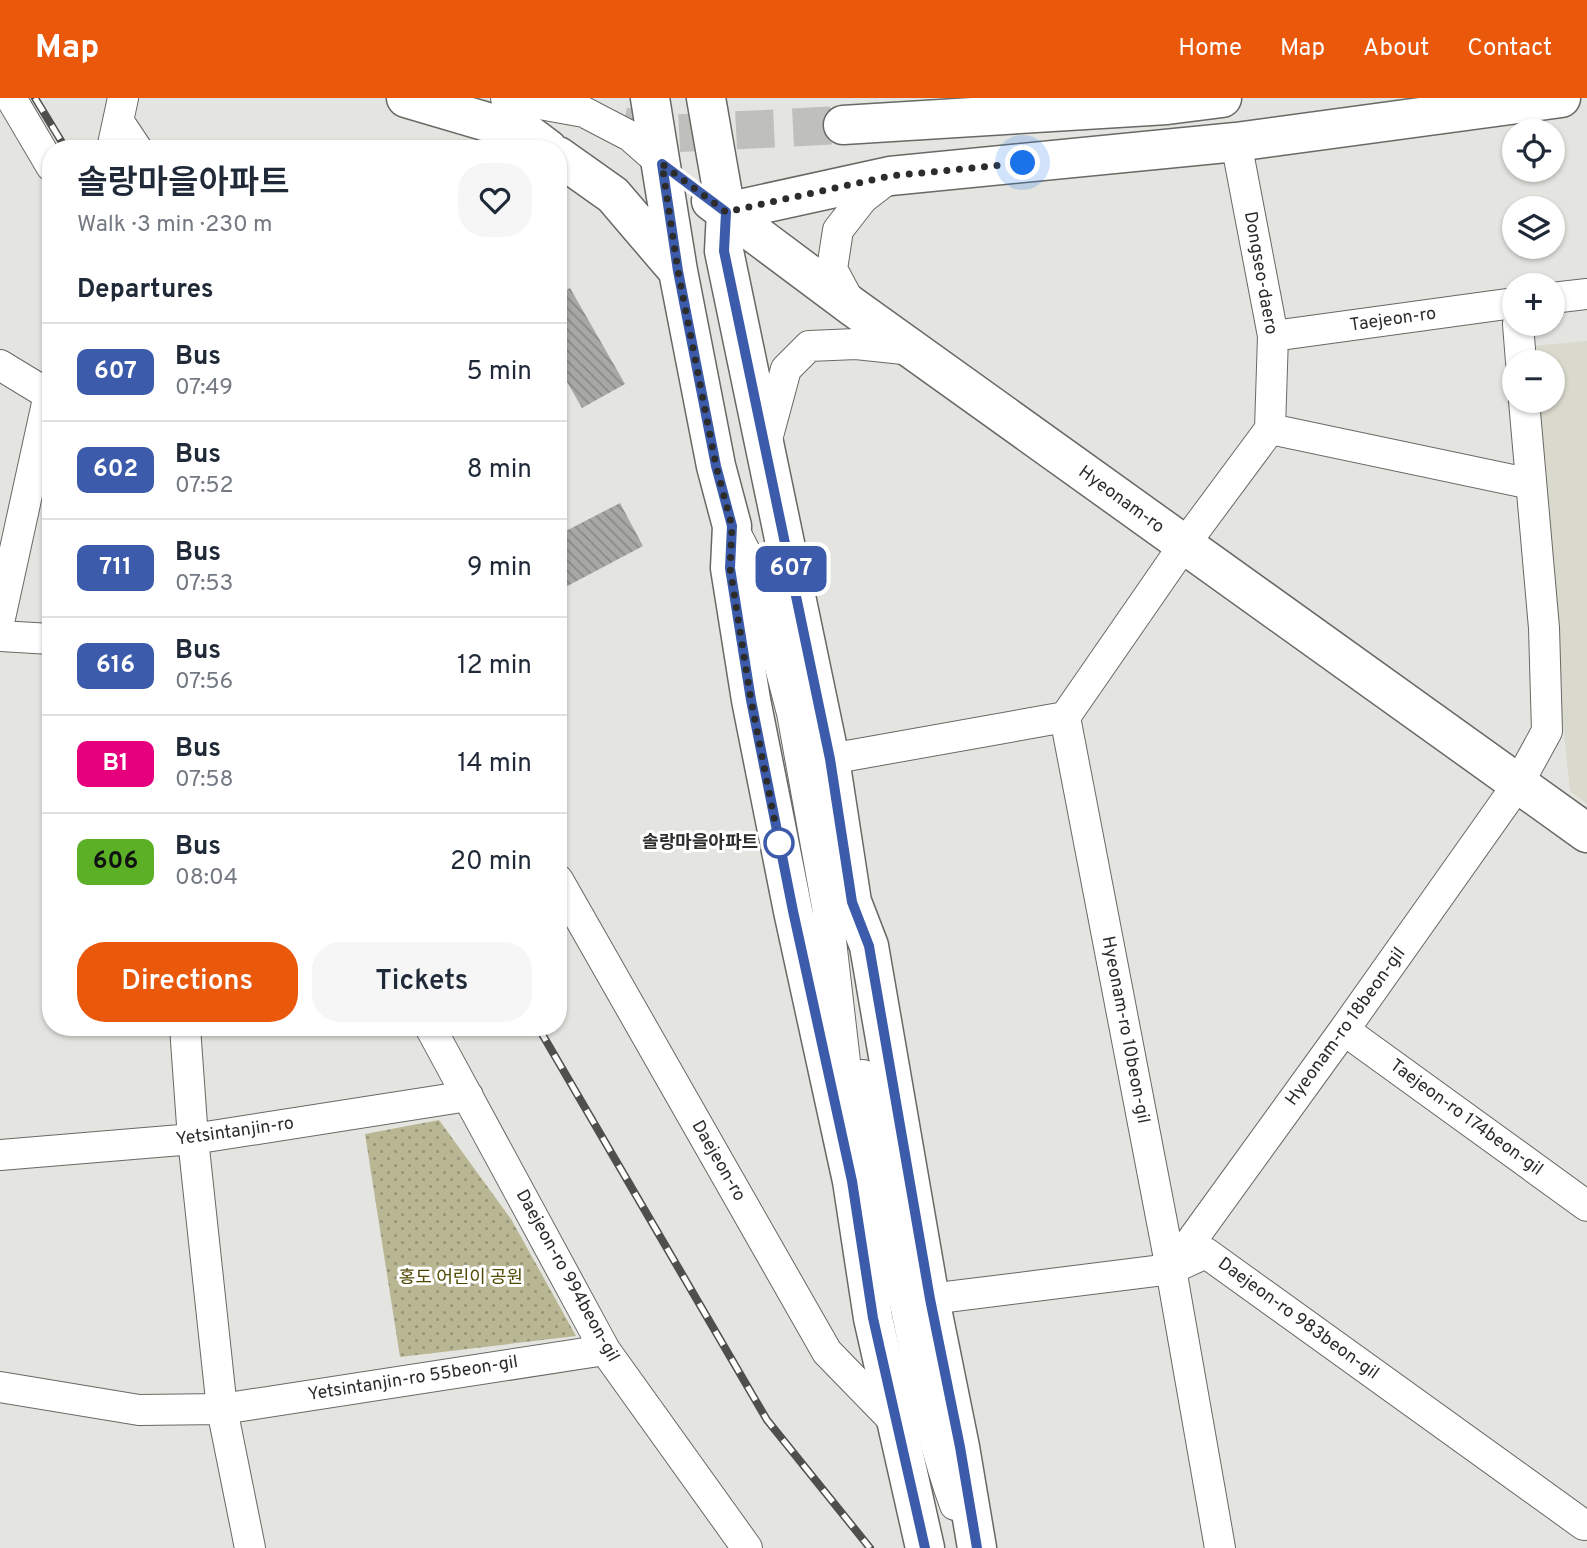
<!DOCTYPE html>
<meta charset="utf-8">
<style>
:root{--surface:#fff;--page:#f6f6f7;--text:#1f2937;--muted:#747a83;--line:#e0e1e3;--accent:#ea580c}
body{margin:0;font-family:Overpass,"Noto Sans KR",sans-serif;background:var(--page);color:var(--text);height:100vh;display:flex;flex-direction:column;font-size:26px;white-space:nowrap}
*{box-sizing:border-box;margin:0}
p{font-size:23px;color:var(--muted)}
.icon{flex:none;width:38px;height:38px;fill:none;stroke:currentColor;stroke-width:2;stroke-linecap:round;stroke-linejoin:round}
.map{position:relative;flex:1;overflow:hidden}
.drawer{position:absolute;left:42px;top:42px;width:525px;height:896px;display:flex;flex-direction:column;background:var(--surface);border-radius:28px;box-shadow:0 2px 5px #0004}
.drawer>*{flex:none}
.badge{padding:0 14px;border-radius:10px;font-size:24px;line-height:46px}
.controls{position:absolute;left:1502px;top:21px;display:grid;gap:14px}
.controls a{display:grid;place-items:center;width:63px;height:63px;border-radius:50%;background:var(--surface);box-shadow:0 2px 5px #0004;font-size:35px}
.you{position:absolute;width:35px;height:35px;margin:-18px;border:5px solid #fff;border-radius:50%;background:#1a73e8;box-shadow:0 0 0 10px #1a73e833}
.map>.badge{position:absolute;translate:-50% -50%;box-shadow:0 0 0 4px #fff}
h2{padding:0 35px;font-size:26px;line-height:63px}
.round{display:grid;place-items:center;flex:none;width:74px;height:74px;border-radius:28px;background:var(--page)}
.overview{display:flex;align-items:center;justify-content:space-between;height:119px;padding:0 35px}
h1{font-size:33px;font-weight:600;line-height:52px}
.primary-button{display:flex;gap:14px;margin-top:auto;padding:14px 35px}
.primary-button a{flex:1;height:80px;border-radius:28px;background:var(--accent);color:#fff;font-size:28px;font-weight:600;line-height:80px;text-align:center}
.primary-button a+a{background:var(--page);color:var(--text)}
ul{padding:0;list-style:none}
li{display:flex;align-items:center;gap:21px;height:98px;padding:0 35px;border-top:2px solid var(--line)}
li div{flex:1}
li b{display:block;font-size:26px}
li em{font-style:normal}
li .badge{min-width:77px;font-weight:700;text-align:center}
header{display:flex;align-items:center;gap:42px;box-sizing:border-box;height:98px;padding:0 35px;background:var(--accent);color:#fff}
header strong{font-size:33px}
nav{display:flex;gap:38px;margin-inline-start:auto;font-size:24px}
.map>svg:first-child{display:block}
</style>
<header>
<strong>Map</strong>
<nav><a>Home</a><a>Map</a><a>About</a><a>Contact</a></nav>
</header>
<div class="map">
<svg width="1587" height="1450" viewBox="0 0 1587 1450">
<defs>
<pattern id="grass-dots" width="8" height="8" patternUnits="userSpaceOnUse" patternTransform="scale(1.75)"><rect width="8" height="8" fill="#b9b694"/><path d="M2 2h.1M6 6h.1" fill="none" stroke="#979479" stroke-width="1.8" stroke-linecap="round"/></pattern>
<pattern id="building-back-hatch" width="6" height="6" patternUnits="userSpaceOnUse" patternTransform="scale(1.75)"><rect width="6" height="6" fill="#a8a8a4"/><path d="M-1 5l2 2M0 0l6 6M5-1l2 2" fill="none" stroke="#898986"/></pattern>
</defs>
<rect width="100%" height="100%" fill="#e4e4e0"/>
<path fill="#dad9cd" d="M1587 243V706L1570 693 1530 303H1552V264H1526L1524 249Z"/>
<path fill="url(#grass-dots)" d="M439 1022 511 1121 576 1238 400 1259 365 1036Z"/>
<path fill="url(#building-back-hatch)" d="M570 190 625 286 582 310 558 268V197Z
M620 405 643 448 558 493V437Z"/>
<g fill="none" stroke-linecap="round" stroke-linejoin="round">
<path stroke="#bfbfbc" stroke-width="38" stroke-dasharray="38 19" stroke-linecap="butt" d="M623 28 661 36 843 27"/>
<defs>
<path id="minor" d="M11 0 51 68
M506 0 584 14 630 38 662 66
M119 24 137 51
M112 51 123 0
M1552 200 1587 196
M849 203 832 171 838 132 863 100 889 80
M1518 226 1521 264
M1273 238 1514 205
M0 267 51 298
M1270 331 1531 386
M766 345 786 271 809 248 856 246 913 252
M732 428 755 473 792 615 827 808 850 1007
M0 520 51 287
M0 538 51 541
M830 661 1065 619
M558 782 827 1254 899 1328
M185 929 193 1041 222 1311 250 1450
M430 929 605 1252 747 1450
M1344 932 1587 1108
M863 977C873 1058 891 1140 908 1220 921 1282 933 1347 955 1407
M0 1057 193 1041 468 998
M1171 1171 1344 932 1518 686 1547 633 1544 530 1524 303
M930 1201 1171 1171 1206 1155 1584 1427
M0 1289 139 1312 222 1311 605 1252
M1220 1450 1171 1171 1065 619 1184 447 1270 331 1273 238 1236 44"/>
<path id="major" d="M406 0 528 36 548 51
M650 0 678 173 716 368 732 428 730 470 751 602 793 813 852 1083 873 1220 925 1450
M706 0 726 114 724 153 830 661 852 804 869 848 930 1201 960 1349 977 1450
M843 27 1167 7 1222 0
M558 58 613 97 678 173
M711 103 853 209 1587 735
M726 114 890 78 1236 44 1561 0"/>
</defs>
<use href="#minor" stroke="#686864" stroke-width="32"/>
<use href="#major" stroke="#686864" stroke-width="41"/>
<use href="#minor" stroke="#fff" stroke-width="30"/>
<use href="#major" stroke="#fff" stroke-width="38"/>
<defs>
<path id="rail" d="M35 0 66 51
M538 929 767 1322 870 1450"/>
</defs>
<use href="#rail" stroke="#4f4f4c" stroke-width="8"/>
<use href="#rail" stroke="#fff" stroke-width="5" stroke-dasharray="16" stroke-linecap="butt"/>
</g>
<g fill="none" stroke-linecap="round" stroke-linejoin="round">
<defs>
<path id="line" d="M925 1450 873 1220 852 1083 793 813 751 602 730 470 732 428 716 368 678 173 662 66 726 114 724 153 830 661 852 804 869 848 930 1201 960 1349 977 1450"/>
</defs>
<use href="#line" stroke="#fff" stroke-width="16"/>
<use href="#line" stroke="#3d5bab" stroke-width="10"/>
<path stroke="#2c2c2a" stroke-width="7" stroke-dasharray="0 12.6" d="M779 745 751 602 730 470 732 428 716 368 678 173 662 66 726 114 890 78 1023 65"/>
</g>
<circle fill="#fff" stroke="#3d5bab" stroke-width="3.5" cx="779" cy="745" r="14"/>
<g text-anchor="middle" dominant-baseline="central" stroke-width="6" stroke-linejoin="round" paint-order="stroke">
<g font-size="18" fill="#2c2c2a" stroke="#fff">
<text transform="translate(1260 175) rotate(80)">Dongseo-daero</text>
<text transform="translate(1393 222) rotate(-8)">Taejeon-ro</text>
<text transform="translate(1121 402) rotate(36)">Hyeonam-ro</text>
<text transform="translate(1346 929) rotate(-54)">Hyeonam-ro 18beon-gil</text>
<text transform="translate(1125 932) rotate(79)">Hyeonam-ro 10beon-gil</text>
<text transform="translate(1466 1020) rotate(36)">Taejeon-ro 174beon-gil</text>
<text transform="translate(235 1034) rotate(-8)">Yetsintanjin-ro</text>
<text transform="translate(718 1063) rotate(60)">Daejeon-ro</text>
<text transform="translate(567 1178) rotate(61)">Daejeon-ro 994beon-gil</text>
<text transform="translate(1298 1221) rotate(36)">Daejeon-ro 983beon-gil</text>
<text transform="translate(413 1281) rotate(-9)">Yetsintanjin-ro 55beon-gil</text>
</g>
<g font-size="18" font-weight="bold" fill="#2c2c2a" stroke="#fff" text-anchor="end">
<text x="758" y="745">솔랑마을아파트</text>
</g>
<g font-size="18" fill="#514a03" stroke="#fff">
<text x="461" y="1180">홍도 어린이 공원</text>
</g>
</g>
</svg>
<div class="controls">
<a><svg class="icon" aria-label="locate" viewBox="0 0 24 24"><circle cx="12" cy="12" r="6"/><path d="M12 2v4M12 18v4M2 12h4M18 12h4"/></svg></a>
<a><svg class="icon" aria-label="layers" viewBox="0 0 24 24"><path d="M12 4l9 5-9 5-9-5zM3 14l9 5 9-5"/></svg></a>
<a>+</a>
<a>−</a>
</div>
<div class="you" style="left:1023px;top:65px"></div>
<b class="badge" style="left:791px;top:471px;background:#3d5bab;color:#fff">607</b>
<section class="drawer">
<div class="overview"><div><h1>솔랑마을아파트</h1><p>Walk · 3 min · 230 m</p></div><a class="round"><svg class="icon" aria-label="heart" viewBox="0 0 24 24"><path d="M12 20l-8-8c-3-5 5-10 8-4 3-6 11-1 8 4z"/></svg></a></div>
<h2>Departures</h2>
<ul>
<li><span class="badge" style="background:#3d5bab;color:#fff">607</span><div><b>Bus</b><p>07:49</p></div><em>5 min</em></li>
<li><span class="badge" style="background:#3d5bab;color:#fff">602</span><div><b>Bus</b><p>07:52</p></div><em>8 min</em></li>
<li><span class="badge" style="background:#3d5bab;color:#fff">711</span><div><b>Bus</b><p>07:53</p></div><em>9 min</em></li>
<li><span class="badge" style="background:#3d5bab;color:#fff">616</span><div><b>Bus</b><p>07:56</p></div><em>12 min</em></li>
<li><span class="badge" style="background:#e6007e;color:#fff">B1</span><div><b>Bus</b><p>07:58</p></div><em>14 min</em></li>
<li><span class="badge" style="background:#5bb025;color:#111">606</span><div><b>Bus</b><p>08:04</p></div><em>20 min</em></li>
</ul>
<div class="primary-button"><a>Directions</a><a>Tickets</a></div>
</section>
</div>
